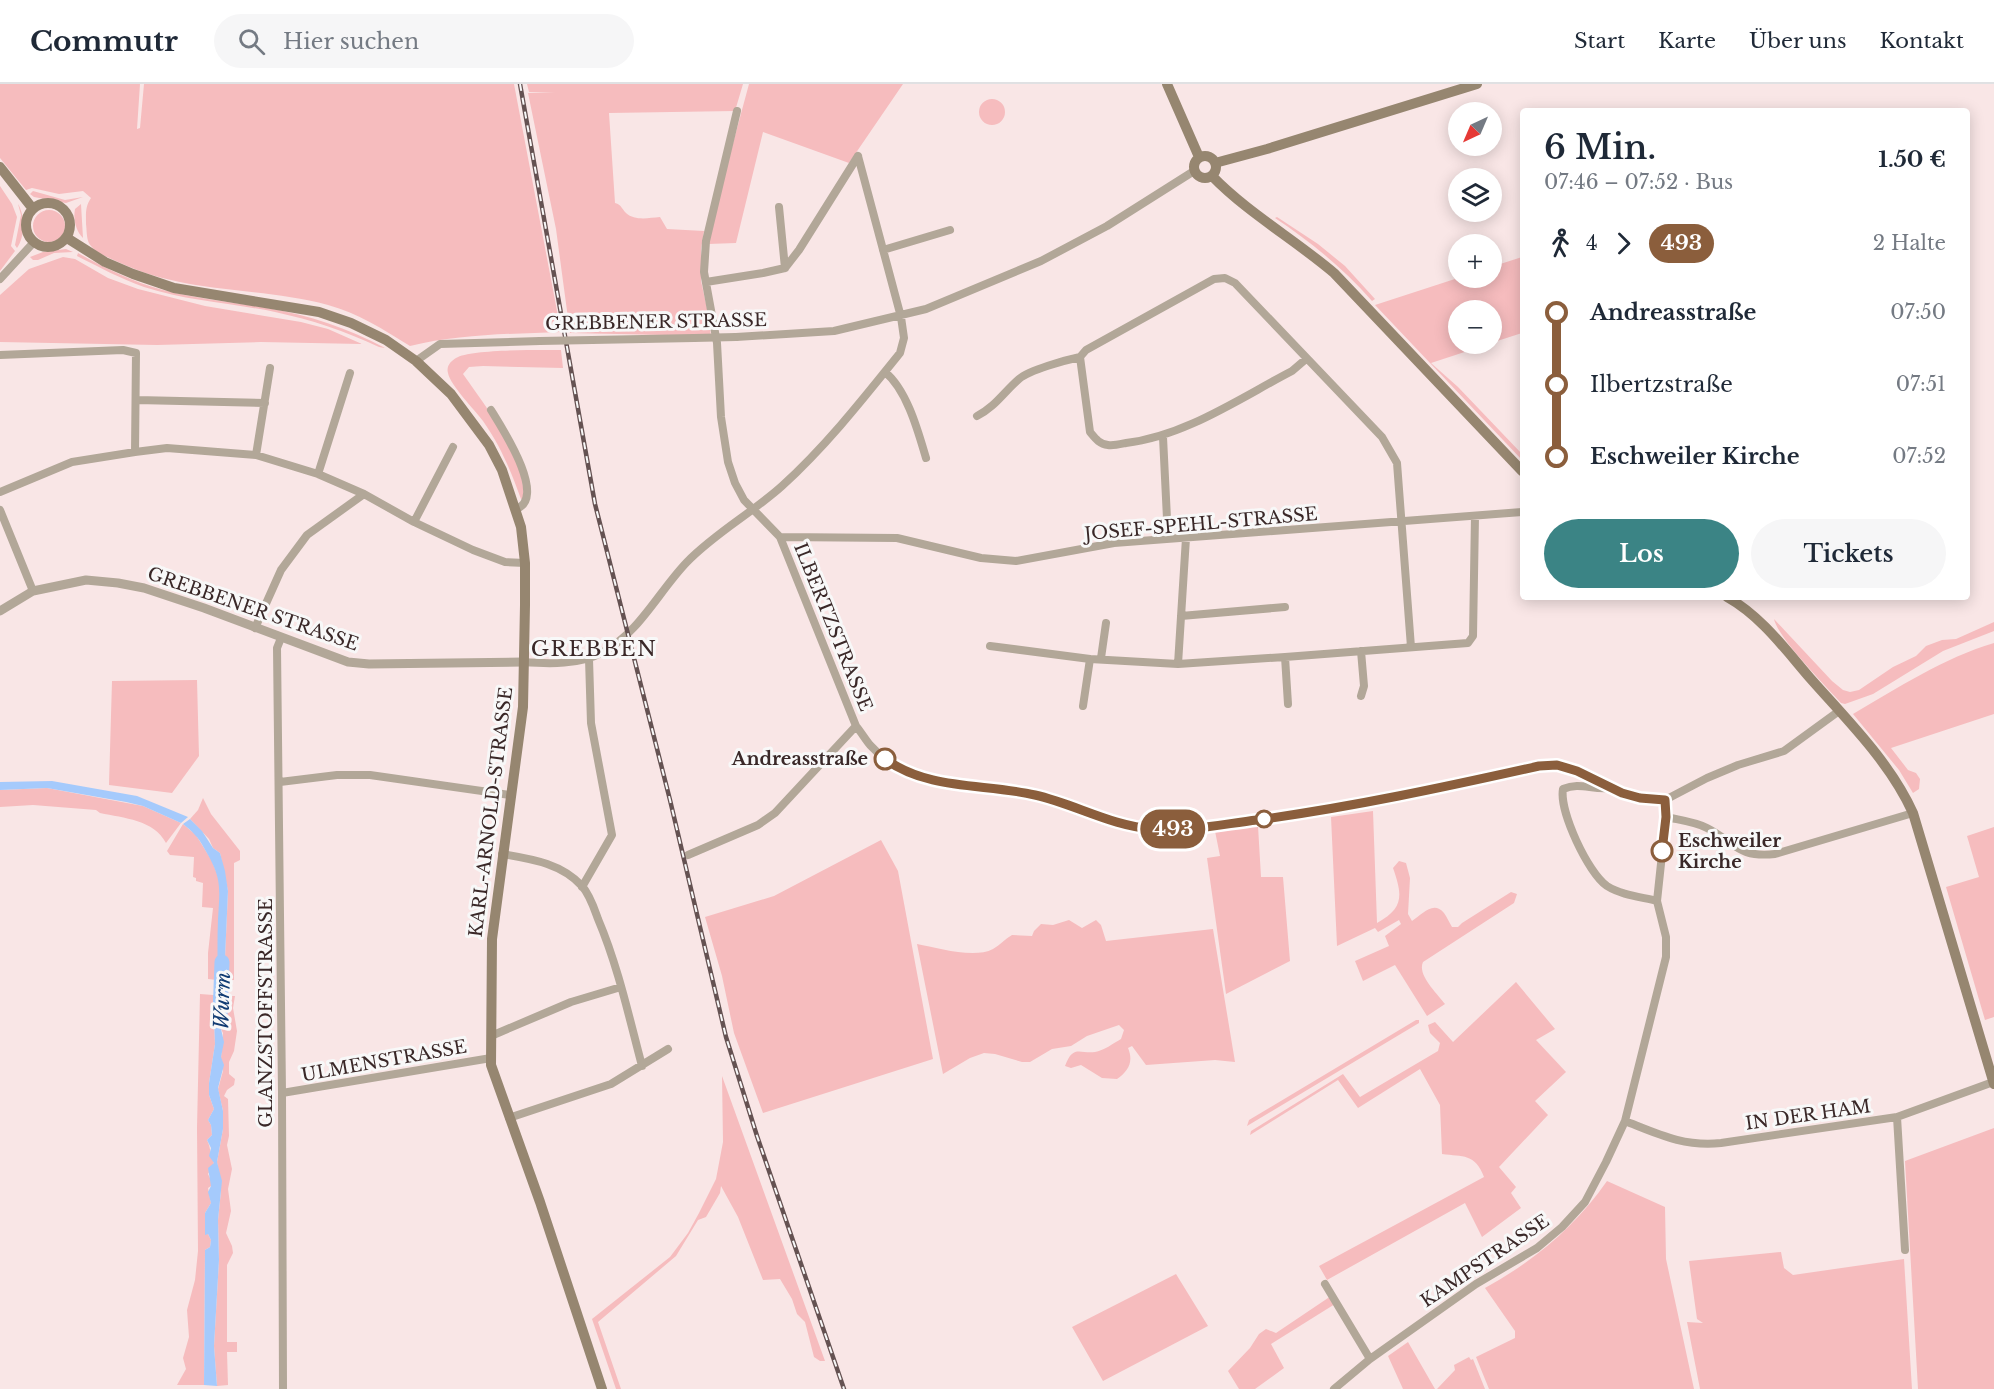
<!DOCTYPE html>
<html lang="de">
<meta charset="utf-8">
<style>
:root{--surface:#fff;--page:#f6f6f7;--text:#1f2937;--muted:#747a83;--line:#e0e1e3;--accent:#3b8485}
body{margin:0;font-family:"Libre Baskerville",serif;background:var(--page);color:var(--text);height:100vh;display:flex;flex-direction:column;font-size:22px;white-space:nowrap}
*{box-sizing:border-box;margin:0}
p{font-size:20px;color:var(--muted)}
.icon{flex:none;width:33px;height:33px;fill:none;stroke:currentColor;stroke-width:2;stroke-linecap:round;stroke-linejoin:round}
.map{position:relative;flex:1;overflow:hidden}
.drawer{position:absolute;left:1520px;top:24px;width:450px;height:492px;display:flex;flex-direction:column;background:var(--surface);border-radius:6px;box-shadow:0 3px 15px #0003}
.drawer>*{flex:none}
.badge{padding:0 12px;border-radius:20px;font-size:21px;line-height:39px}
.needle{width:39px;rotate:224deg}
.buttons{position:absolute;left:1448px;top:18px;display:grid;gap:12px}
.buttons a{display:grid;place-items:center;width:54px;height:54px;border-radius:50%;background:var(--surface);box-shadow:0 3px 15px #0003;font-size:30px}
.map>.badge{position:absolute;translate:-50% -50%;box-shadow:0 0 0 3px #fff}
.legs{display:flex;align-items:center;gap:9px;height:66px;padding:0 24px;font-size:20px}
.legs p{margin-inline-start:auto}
.headline{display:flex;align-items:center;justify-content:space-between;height:102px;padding:0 24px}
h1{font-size:33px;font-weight:600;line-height:45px}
.button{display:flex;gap:12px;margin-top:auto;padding:12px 24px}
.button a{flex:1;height:69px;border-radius:36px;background:var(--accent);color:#fff;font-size:24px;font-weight:600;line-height:69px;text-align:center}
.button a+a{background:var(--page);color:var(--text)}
ul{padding:0 24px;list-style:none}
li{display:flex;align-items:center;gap:21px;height:72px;font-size:22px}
li i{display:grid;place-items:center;width:9px;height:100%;margin:0 8px;background:currentColor}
li i::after{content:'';width:15px;height:15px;margin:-8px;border:4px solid;border-radius:50%;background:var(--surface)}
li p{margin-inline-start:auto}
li:first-child i{background:linear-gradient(#0000 50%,currentColor 0)}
li:last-child i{background:linear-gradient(currentColor 50%,#0000 0)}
header{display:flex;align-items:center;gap:36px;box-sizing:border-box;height:84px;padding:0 30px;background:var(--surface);border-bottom:2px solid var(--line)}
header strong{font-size:28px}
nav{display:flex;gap:33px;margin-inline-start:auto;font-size:21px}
.search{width:420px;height:54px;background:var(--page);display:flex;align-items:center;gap:15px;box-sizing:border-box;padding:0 21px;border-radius:33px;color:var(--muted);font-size:22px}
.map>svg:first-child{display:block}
</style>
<header>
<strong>Commutr</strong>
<div class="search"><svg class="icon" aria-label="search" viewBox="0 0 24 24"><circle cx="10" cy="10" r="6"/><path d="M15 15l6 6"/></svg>Hier suchen</div>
<nav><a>Start</a><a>Karte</a><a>Über uns</a><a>Kontakt</a></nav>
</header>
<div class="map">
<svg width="1994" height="1305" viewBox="0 0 1994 1305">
<rect width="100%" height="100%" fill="#f9e6e6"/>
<path fill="#f6bcbe" d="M0 0H140L137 45 140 44 144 0H514L561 248C510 250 459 250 410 262 384 246 358 229 328 221 257 202 189 211 118 178 110 174 97 170 91 162 86 157 87 147 86 140 86 129 85 123 91 114L83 107 59 110 32 104 26 106 0 74Z
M527 0H743L735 27 609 29 615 119C622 121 621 124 626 129 635 137 648 134 660 133L667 145 704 147 701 165V197L707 224 711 252 570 249 556 145 528 9 555 8H529Z
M749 0H903L849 79 763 48 736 159 708 160 715 126Z
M979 28a13 13 0 1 1 26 0a13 13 0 1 1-26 0Z
M0 102 12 120 17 133 11 162 15 167 0 187Z
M33 107 65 116 83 113 66 119 34 113 30 110Z
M18 120C25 131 25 153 17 164L15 161 21 131Z
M81 120 83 154C76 147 73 136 75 125Z
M33 142a16 16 0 1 1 32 0a16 16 0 1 1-32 0Z
M1277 133 1318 160 1345 182 1375 215 1372 217C1343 184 1311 158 1275 134Z
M66 165 73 168 54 169 38 176H33L30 173 43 168Z
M78 169C105 184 133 198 163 206 197 215 233 218 267 224 310 231 347 244 385 264L379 263C345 247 312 236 275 228 232 219 187 217 144 203 121 195 99 183 77 172Z
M63 173 75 175 108 194 138 205 205 222 301 238 328 245 362 260 261 258 157 261 0 258V211L29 185Z
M1522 173V249L1491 259V226H1458V260H1489L1431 279 1458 303 1522 370V376L1375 221 1458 194H1491V183Z
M561 266 563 284 483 282 469 283 463 290C488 326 523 368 524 414L521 415C511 387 500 361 483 337 475 326 450 301 448 289 446 282 451 277 456 274 471 265 539 266 561 266Z
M1774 535 1832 597 1843 606 1850 608 1859 606 1893 583 1916 572 1926 562 1942 556 1956 555 1994 538V547L1943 567 1873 610 1845 620 1841 619C1826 602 1778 554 1774 535Z
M1994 559V630L1891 664 1908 686 1916 689 1920 695 1919 705 1913 709 1899 686 1853 630C1898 604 1943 574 1994 559Z
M197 596 199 672 172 709 109 701 112 597Z
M47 704 143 722 181 739 166 759C154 736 124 734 100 729L96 726 33 721 0 723V706Z
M203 714 211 730 240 767V776L234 779V896H224L228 807 220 769 213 764 209 755 190 735 198 726Z
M1373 727 1377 839C1405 824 1402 810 1393 784L1399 777 1406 779 1410 794 1408 830 1412 837C1422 831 1433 816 1444 829 1447 833 1449 838 1452 843H1458L1462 839 1511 808 1517 810 1514 819 1423 878C1417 891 1437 909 1445 920L1427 932 1395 881 1363 897 1355 877 1389 862 1385 852 1401 840 1399 836 1378 848 1375 844 1337 862 1331 733Z
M183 740 196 751 212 777 219 795 221 815 217 896 208 895V869L213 824 202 823 203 799 196 797V794L193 793 194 773 170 771 167 767Z
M1258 742 1261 793H1283L1290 877 1226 910 1207 774 1220 772 1215 747Z
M1994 743V933L1985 936 1946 803 1979 793 1967 752Z
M881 756 898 787 933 975 763 1029 734 949 722 892 705 833 774 812Z
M1069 836 1082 844 1096 836 1101 841 1106 857 1213 845 1235 978 1215 976 1146 981 1132 962 1128 964C1134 978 1128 987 1117 995L1102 994 1081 981 1071 984 1065 982C1073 960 1080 970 1095 968 1103 967 1114 959 1121 955L1124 946 1119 941 1087 952 1071 962 1052 965 1030 978H1022L995 970 984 969 970 974 943 990 917 860C938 864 974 875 993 865 1000 861 1005 855 1012 851L1032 852 1034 847 1041 840 1053 841Z
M1516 898 1555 945 1536 956 1566 988 1535 1017 1548 1031 1499 1083 1516 1103 1511 1109 1521 1124 1482 1153 1465 1119 1327 1196 1319 1182 1484 1093C1475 1069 1463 1073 1442 1070L1440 1021 1420 985 1358 1024 1338 996 1250 1051 1251 1047 1343 990 1360 1013 1438 967 1440 959 1430 949 1428 941 1435 938 1453 958Z
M200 910 213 911 215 960 209 999V1011L214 1025 208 1036 211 1041 212 1051 207 1056C211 1064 210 1071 214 1079L208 1090 211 1096V1102L208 1104 211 1119 205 1129V1150H208L211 1156 210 1163 205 1166 204 1301H177L186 1285 183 1274 189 1253 187 1226 195 1196 198 1167 197 1044Z
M224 912H235L233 924 237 947 234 967 229 978V990L235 995 234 1001 227 1006 224 1012 228 1015 229 1052 227 1061 232 1085 228 1105 231 1127 226 1149 232 1162 233 1169 227 1181V1258H237V1268H227L228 1301 217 1302 214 1262 219 1176 218 1136 221 1107 217 1078 223 1045V1027L218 1005 223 987 221 974 223 949 221 945Z
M1416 936H1419V939L1247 1042 1249 1036Z
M722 992 825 1277H820L814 1273 805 1238 797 1230 792 1215 780 1195 763 1196 738 1133 721 1102 720 1109 706 1133 698 1136 676 1172 598 1238 621 1305H616L592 1235 670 1173 688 1149 699 1129 716 1095 723 1058Z
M1994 1044V1305H1918L1905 1077Z
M1607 1097 1665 1123 1666 1175 1694 1305H1489L1476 1273 1515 1254V1247L1485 1204C1534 1177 1575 1143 1607 1097Z
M1781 1168 1784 1184 1793 1191 1904 1175 1912 1305H1700L1687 1238 1703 1239 1697 1235 1689 1177Z
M1176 1190 1208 1242 1103 1297 1072 1243Z
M1331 1212 1335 1220 1271 1260 1284 1284 1255 1305H1239L1228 1287 1250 1264 1259 1250 1266 1245 1276 1249Z
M1408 1258 1435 1305H1403L1388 1272Z
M1469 1273 1471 1276 1473 1275 1485 1305H1437L1455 1286 1454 1281Z"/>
<path fill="#a5cafc" d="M52 697 137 712 188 733 181 739 143 722 126 718 47 704 0 706V698Z
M190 735 202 747 213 764 220 769 225 787 228 807 224 896H217C218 875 217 855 218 835 220 802 222 794 204 764 199 754 192 747 183 740Z
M213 911 224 912 222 916 226 923 221 945 224 958 221 973 224 981 218 1004 223 1027V1045L217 1078 222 1097 218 1136 219 1176 214 1262 217 1302 204 1301 205 1166 210 1163 211 1156 208 1150 205 1151V1129L211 1119 208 1108 211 1102 208 1084 214 1079 209 1072 211 1064 207 1056 212 1051 211 1041 208 1036 214 1025 209 1011V999L215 960Z"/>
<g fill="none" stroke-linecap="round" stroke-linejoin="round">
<path stroke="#a5cafc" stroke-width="15" d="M220 932 222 878"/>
<path stroke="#b2a798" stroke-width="8" d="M737 27 706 157 704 188 717 259 721 333 728 378 735 399 744 416 780 453 856 642C861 648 865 655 870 661 911 706 967 699 1022 708 1067 715 1107 741 1153 745 1188 748 1226 740 1262 735 1355 722 1446 703 1539 682L1557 681 1577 687 1622 709 1665 716 1707 694 1738 681 1784 667 1839 627
M779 123 785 184
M883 166 950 146
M785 184 799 166 858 72
M0 195 34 158
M706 198 763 189 785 184
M736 253 834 247 926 225 1041 177 1107 142 1194 87
M592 256 694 254
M0 271 123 266 136 269 135 368
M1306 275 1292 287C1240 314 1185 352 1126 359 1121 360 1113 362 1108 361 1099 360 1095 354 1090 348L1080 273 1086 266 1214 195 1225 194 1235 199 1382 353 1397 379 1411 563
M416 277 440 260 540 257
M885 288C907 306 918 347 926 374
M137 316 265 319
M491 326C502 344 548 414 516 425
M977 332C995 323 1004 308 1019 295 1029 286 1066 276 1080 273
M1163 353 1168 455
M256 371 270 284
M318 390 350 289
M0 408 72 378 135 368 167 364 256 371 318 390 364 410 414 438 473 466 505 478 525 479
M0 426 33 507
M414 438 453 363
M780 453 897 454 981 474 1016 477 1114 459 1522 428
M1186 454 1178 580 1285 573 1468 559 1473 552 1475 432
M1181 532 1285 523
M255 544 281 486 307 451 364 410
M281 554 277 564 282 1009 283 1305
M990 562 1090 575 1178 580
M1361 567 1364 602 1361 612
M1285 573 1288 620
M1101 574 1106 539
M523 578C549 580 580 581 603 568 639 549 659 507 687 478 715 449 752 429 782 402 826 362 863 315 900 269L904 254 901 233 858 72
M1083 622 1090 575
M280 698 337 691H370L510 711
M1610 704C1591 706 1580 698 1563 705 1559 727 1588 789 1607 802 1621 811 1641 813 1657 817
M1666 733C1679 736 1696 738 1707 744 1736 759 1738 774 1775 770L1913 729
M502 770C531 775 561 779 582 802 590 811 594 824 598 835 618 882 629 933 642 982
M688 771 758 741 775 729 856 642
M582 803 612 751 591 639 589 575
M491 952 571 918 621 903
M282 1009 491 974
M1897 1033 1905 1166
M509 1034 611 1000 668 965
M1625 1037C1658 1050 1684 1063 1721 1059L1897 1033 1993 998
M1325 1200 1370 1275
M1334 1305 1370 1275 1476 1200 1537 1164 1562 1143 1585 1118 1606 1078 1625 1037 1666 873V853L1657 817 1666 733 1665 716"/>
<path stroke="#b2a798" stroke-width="9" d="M0 527 33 507 86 496 118 499 144 504 204 524 348 578 369 580 523 578"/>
<path stroke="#968670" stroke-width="10" d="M1167 0 1199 73
M1194 83a11 11 0 1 1 22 0a11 11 0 1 1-22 0Z
M1215 79 1267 65 1477 0
M0 83 33 125
M1212 92C1248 129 1294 155 1334 189L1522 387
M26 141a22 22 0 1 1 44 0a22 22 0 1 1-44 0Z
M67 154 105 178 133 190 174 204 319 228 351 239 386 256 416 277 451 310 489 361 502 386 521 443 525 479V521L523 623 492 855 491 981 540 1118 602 1305
M1727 513C1761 532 1785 565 1810 594 1847 636 1890 678 1913 729L1994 1000"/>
<defs>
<path id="rail" d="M520 0 595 420 670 716 726 953 757 1052 844 1305"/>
</defs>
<use href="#rail" stroke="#655252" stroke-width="4.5"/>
<use href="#rail" stroke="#f8f8f8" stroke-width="2" stroke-dasharray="7" stroke-linecap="butt"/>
<path stroke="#b2a798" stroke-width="8" d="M694 254 736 253
M540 257 592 256"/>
</g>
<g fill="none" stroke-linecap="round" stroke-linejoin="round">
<defs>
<path id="line-1" d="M885 675C930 707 984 699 1035 711 1075 720 1111 742 1153 745 1187 748 1223 740 1257 736 1352 723 1445 703 1539 682L1557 681 1577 687 1622 709 1640 714 1665 716 1666 733 1662 767"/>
</defs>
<use href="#line-1" stroke="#fff" stroke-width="14"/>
<use href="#line-1" stroke="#8b5e3c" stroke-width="9"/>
</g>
<g fill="#fff" stroke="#8b5e3c" stroke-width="3">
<circle cx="885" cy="675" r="10"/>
<circle cx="1264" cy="735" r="8"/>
<circle cx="1662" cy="767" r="10"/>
</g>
<g text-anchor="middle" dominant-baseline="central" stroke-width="6" stroke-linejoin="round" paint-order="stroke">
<g font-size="18" fill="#3a2828" stroke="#f8f8f8">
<text transform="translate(656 238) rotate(-1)">GREBBENER STRASSE</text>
<text transform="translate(1201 440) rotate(-5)">JOSEF-SPEHL-STRASSE</text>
<text transform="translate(253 525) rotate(19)">GREBBENER STRASSE</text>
<text transform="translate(833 543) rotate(68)">ILBERTZSTRASSE</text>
<text transform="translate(491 728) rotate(-83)">KARL-ARNOLD-STRASSE</text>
<text transform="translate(266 929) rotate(-90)">GLANZSTOFFSTRASSE</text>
<text transform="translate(384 977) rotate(-10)">ULMENSTRASSE</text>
<text transform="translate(1808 1031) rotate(-8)">IN DER HAM</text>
<text transform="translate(1485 1177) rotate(-34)">KAMPSTRASSE</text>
</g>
<g font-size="18" font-weight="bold" fill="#3a2828" stroke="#f8f8f8" text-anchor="end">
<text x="868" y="675">Andreasstraße</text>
<text x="1678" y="757" text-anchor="start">Eschweiler<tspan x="1678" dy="21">Kirche</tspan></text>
</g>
<g font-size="20" font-style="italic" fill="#103b72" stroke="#f8f8f8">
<text transform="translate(222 917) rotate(-88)">Wurm</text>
</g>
<g font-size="21" letter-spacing="1.5" fill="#3a2828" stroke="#f8f8f8">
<text x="594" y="565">GREBBEN</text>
</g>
</g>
</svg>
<div class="buttons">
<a><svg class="needle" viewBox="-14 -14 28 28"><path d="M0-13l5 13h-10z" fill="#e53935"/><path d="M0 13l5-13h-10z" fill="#747a83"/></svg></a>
<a><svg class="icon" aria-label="layers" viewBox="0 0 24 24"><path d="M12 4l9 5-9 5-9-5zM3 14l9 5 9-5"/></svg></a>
<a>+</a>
<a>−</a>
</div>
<b class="badge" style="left:1173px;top:745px;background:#8b5e3c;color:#fff">493</b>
<section class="drawer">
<div class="headline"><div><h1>6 Min.</h1><p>07:46 – 07:52 · Bus</p></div><b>1.50 €</b></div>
<div class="legs"><svg class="icon" aria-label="walk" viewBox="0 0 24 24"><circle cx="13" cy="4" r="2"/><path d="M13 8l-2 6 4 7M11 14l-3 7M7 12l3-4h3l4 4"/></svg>4<svg class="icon" aria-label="forward" viewBox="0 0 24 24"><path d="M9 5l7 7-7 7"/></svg><b class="badge" style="background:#8b5e3c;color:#fff">493</b><p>2 Halte</p></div>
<ul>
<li><i style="color:#8b5e3c"></i><b>Andreasstraße</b><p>07:50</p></li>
<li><i style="color:#8b5e3c"></i><span>Ilbertzstraße</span><p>07:51</p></li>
<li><i style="color:#8b5e3c"></i><b>Eschweiler Kirche</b><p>07:52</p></li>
</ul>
<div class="button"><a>Los</a><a>Tickets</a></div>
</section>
</div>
